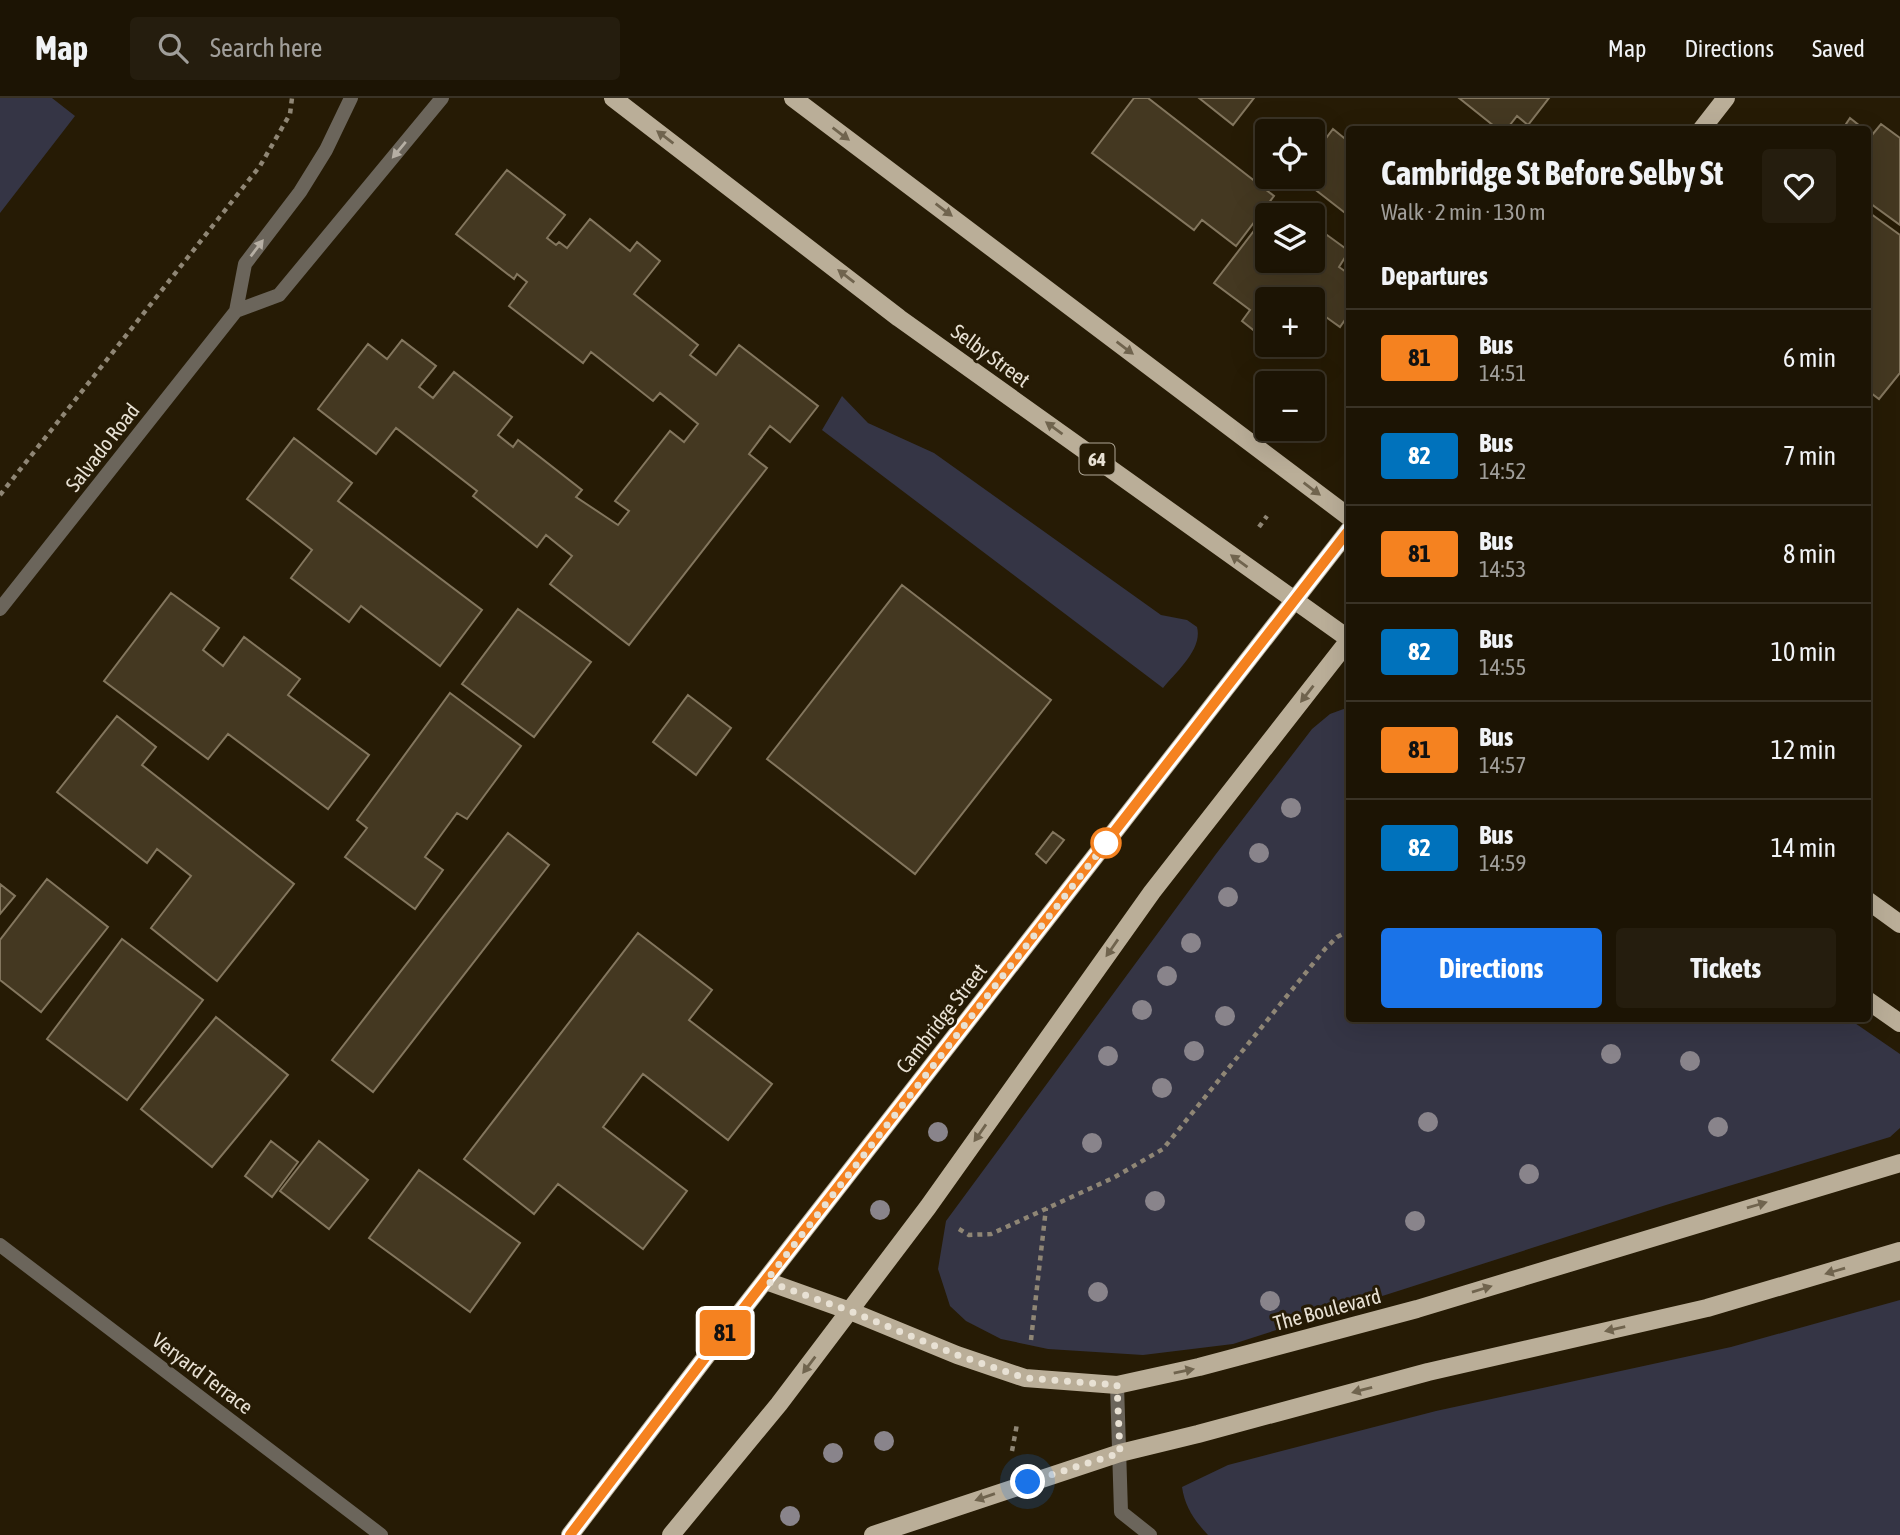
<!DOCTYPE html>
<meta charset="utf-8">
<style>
:root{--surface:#1c1404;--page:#251d0e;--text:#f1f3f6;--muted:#a09e9a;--line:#3a3326;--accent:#1a73e8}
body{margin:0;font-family:"Asap Condensed",sans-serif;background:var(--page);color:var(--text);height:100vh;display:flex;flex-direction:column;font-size:26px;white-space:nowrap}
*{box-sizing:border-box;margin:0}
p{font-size:23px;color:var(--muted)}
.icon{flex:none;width:38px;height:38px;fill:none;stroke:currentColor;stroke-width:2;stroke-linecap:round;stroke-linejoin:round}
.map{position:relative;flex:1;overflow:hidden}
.sheet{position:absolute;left:1346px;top:28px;width:525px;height:896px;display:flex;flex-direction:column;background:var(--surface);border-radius:7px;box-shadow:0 7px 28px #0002,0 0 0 2px var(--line)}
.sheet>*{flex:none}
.badge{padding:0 14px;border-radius:5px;font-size:24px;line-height:46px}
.fabs{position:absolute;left:1255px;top:21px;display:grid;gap:14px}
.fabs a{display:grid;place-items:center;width:70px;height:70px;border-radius:7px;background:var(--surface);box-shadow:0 7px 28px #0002,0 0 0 2px var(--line);font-size:35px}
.you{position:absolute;width:35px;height:35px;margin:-18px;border:5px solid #fff;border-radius:50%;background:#1a73e8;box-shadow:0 0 0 10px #1a73e833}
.map>.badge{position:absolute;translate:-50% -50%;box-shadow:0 0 0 4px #fff}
h2{padding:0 35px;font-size:26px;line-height:63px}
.round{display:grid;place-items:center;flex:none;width:74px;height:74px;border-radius:7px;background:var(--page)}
.head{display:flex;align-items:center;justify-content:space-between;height:119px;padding:0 35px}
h1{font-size:33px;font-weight:700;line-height:52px}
.cta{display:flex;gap:14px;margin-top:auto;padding:14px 35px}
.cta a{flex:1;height:80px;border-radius:7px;background:var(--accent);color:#fff;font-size:28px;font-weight:700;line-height:80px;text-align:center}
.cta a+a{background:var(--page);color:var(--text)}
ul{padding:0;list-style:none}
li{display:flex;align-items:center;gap:21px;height:98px;padding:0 35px;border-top:2px solid var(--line)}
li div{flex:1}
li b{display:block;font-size:26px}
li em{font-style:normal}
li .badge{min-width:77px;font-weight:700;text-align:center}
header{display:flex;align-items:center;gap:42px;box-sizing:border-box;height:98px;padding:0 35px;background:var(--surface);border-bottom:2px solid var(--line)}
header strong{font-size:33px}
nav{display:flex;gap:38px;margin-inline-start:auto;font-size:24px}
.search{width:490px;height:63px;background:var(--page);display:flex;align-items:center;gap:18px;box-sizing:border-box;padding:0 24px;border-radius:7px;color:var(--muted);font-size:26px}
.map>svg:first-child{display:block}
</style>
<header>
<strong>Map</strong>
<div class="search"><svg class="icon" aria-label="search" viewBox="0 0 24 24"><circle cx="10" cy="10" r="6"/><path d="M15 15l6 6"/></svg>Search here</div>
<nav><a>Map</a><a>Directions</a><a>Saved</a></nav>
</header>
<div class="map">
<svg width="1900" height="1437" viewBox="0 0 1900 1437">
<rect width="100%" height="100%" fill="#261b05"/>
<path fill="#353545" d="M0 0H52L75 18 0 115Z
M842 298 868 325 934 355 1161 517 1187 522 1197 529C1203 551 1176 574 1163 590L822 332Z
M1349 609V920L1849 921 1900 956V1030L1890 1039 1666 1107 1233 1246 1143 1257 1048 1251 1001 1241 966 1223 950 1208 938 1171 946 1123 1216 756 1312 631 1330 616Z
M1900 1202V1437H1208C1194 1422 1185 1409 1182 1389L1228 1367 1436 1313 1731 1249Z"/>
<path fill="#443821" stroke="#83765e" stroke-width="2" d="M1134 0H1148L1274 98 1236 148 1202 122 1194 132 1092 55Z
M1199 0H1254L1233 27Z
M1459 0H1549L1528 27 1517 18 1506 32H1499Z
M1850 20 1865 32H1842Z
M1881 26 1900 40V127L1867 103V33L1872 37Z
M1333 31 1349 44V118L1299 79H1312V59Z
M507 72 565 117 547 140 556 147 559 144 567 150 590 121 630 153 637 144 660 163 634 196 698 247 690 257 716 277 739 247 818 308 790 344 770 328 749 356 767 370 629 547 550 486 572 458 546 437 537 449 473 398 477 393 396 330 376 356 318 311 368 246 387 261 402 242 436 268 419 289 433 300 454 274 512 319 498 337 513 349 518 342 582 392 576 399 618 427 629 413 615 403 670 333 684 344 698 326 660 295 653 303 591 254 583 265 509 208 527 184 517 176 514 181 456 136Z
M1867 113 1900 137V275L1879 301 1867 292Z
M1266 117 1267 163H1312V134L1316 129 1349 153 1339 169 1349 176V216L1340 229 1319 214 1312 223V201H1267V243L1242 223 1250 212 1214 185Z
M294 340 352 385 338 403 482 512 440 568 361 508 349 524 291 480 312 452 247 401Z
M902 487 1051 602 915 776 767 661Z
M171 495 219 530 203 552 223 568 244 539 300 581 288 597 369 657 328 711 228 636 208 661 104 583Z
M518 511 591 564 534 639 462 586Z
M450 595 521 648 467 721 457 715 425 759 443 772 415 811 345 759 367 730 357 722Z
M688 597 731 630 696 677 653 644Z
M117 618 156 649 142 667 294 786 217 883 151 830 191 778 157 751 147 765 57 694Z
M1053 734 1064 742 1046 765 1036 756Z
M508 735 549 767 373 994 332 962Z
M47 781 108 829 41 914 0 882V842Z
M0 786 15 798 0 816Z
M638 835 712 892 689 922 772 986 728 1042 643 976 603 1029 687 1093 643 1151 558 1086 534 1116 464 1061Z
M122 841 203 902 127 1002 47 941Z
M216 919 288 977 212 1069 141 1011Z
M271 1043 298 1064 272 1099 245 1078Z
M319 1043 368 1082 329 1131 280 1093Z
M419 1072 520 1145 470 1214 369 1140Z"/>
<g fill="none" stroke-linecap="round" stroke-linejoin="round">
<path stroke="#8f8675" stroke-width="4.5" stroke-dasharray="5 5" stroke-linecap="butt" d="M0 397 260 68 290 16 292 0
M1259 429 1267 418
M959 1131 969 1137 991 1136 1113 1080 1163 1051 1325 851 1337 839 1349 833
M1031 1242 1046 1110
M1012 1353 1017 1326"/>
<path stroke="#6b655b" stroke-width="14" d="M236 213 279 197 442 0
M0 511 236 213 245 166 300 94 326 52 351 0
M0 1147 381 1437
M1117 1287 1121 1414 1150 1437"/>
<path stroke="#baae98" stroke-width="18" d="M613 0 899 220 1349 541
M793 0 1349 419
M1701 32 1726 0
M1867 802 1900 826
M1867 902 1900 925
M766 1183 850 1213 957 1257 1025 1280 1117 1287 1199 1269 1417 1211 1900 1065
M570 1437 711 1252 1349 432
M671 1437 779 1306 928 1109 1152 794 1349 542
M873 1437 1120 1355 1198 1336 1428 1274 1707 1210 1900 1153"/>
</g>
<g fill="#89848b">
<circle cx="1291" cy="710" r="10"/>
<circle cx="1259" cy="755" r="10"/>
<circle cx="1228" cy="799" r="10"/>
<circle cx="1191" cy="845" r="10"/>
<circle cx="1167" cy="878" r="10"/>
<circle cx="1142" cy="912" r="10"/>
<circle cx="1225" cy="918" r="10"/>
<circle cx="1194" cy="953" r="10"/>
<circle cx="1611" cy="956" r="10"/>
<circle cx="1108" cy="958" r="10"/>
<circle cx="1690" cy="963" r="10"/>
<circle cx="1162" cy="990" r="10"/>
<circle cx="1428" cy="1024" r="10"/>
<circle cx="1718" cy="1029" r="10"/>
<circle cx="938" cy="1034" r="10"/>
<circle cx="1092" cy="1045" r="10"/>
<circle cx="1529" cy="1076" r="10"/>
<circle cx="1155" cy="1103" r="10"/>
<circle cx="880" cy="1112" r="10"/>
<circle cx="1415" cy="1123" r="10"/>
<circle cx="1098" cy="1194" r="10"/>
<circle cx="1270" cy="1203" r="10"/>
<circle cx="884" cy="1343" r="10"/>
<circle cx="833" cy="1355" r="10"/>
<circle cx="790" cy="1418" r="10"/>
</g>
<defs><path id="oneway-solid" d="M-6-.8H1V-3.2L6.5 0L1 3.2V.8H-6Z" transform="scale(1.75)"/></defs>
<g fill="#70644e">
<use href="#oneway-solid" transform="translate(841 36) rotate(37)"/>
<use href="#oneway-solid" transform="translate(665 39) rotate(-143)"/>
<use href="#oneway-solid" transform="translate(944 112) rotate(37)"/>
<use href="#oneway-solid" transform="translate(846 178) rotate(-142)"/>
<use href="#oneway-solid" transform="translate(1125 250) rotate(37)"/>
<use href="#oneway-solid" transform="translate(1054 330) rotate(-144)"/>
<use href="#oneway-solid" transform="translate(1312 391) rotate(37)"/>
<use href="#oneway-solid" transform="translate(1239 463) rotate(-144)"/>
<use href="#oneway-solid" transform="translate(1307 596) rotate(128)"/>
<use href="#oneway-solid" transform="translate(1112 850) rotate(125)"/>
<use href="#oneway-solid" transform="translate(980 1035) rotate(125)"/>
<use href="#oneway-solid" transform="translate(1757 1107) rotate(-16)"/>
<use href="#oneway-solid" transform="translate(1835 1173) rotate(164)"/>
<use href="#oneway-solid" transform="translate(1482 1191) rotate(-17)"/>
<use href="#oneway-solid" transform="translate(1615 1231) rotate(167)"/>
<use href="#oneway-solid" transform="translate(809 1267) rotate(127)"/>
<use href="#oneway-solid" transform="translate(1184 1273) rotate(-12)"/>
<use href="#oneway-solid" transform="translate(1362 1292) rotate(165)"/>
<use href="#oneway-solid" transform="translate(985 1399) rotate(161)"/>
</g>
<g fill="#b6afa4">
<use href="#oneway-solid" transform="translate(399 52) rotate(130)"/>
<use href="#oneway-solid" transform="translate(257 150) rotate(-53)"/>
</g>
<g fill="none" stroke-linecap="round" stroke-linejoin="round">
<defs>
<path id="line" d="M570 1437 711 1252 1349 432"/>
</defs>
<use href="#line" stroke="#fff" stroke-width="16"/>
<use href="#line" stroke="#f58220" stroke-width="10"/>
<path stroke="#e8e1d4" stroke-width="7" stroke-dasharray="0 12.6" d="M1028 1384 1120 1355 1117 1287 1025 1280 957 1257 850 1213 766 1183 1106 745"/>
</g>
<circle fill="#fff" stroke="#f58220" stroke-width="3.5" cx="1106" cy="745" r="14"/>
<g text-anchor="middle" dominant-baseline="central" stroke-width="6" stroke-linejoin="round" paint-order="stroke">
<rect fill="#261b05" stroke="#aea696" stroke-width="2" x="1079.5" y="345.5" width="35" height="31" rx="5"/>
<g font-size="19" font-weight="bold" fill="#e8e1d4">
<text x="1097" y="361">64</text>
</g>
<g font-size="21" fill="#e8e1d4" stroke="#261b05">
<text transform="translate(991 257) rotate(36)">Selby Street</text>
<text transform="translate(102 349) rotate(-52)">Salvado Road</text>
<text transform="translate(941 920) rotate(-52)">Cambridge Street</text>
<text transform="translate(1327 1211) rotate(-15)">The Boulevard</text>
<text transform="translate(203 1275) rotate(37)">Veryard Terrace</text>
</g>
</g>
</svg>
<div class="fabs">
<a><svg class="icon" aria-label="locate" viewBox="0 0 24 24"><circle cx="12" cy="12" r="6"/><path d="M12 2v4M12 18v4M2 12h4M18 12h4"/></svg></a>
<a><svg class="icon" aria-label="layers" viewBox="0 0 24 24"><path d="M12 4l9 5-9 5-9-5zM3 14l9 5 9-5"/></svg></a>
<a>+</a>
<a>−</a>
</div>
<div class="you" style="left:1028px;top:1384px"></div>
<b class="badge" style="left:725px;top:1235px;background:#f58220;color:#111">81</b>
<section class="sheet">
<div class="head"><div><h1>Cambridge St Before Selby St</h1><p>Walk · 2 min · 130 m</p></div><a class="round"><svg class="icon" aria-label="heart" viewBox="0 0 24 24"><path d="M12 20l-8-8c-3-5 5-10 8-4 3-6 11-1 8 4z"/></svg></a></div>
<h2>Departures</h2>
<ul>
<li><span class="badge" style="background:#f58220;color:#111">81</span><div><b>Bus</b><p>14:51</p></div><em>6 min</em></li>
<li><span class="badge" style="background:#0072bc;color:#fff">82</span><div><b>Bus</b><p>14:52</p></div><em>7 min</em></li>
<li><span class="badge" style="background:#f58220;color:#111">81</span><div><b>Bus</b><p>14:53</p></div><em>8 min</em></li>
<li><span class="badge" style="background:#0072bc;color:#fff">82</span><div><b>Bus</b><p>14:55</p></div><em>10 min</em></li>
<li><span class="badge" style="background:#f58220;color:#111">81</span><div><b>Bus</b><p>14:57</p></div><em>12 min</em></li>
<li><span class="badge" style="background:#0072bc;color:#fff">82</span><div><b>Bus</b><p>14:59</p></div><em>14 min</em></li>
</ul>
<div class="cta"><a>Directions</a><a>Tickets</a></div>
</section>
</div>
